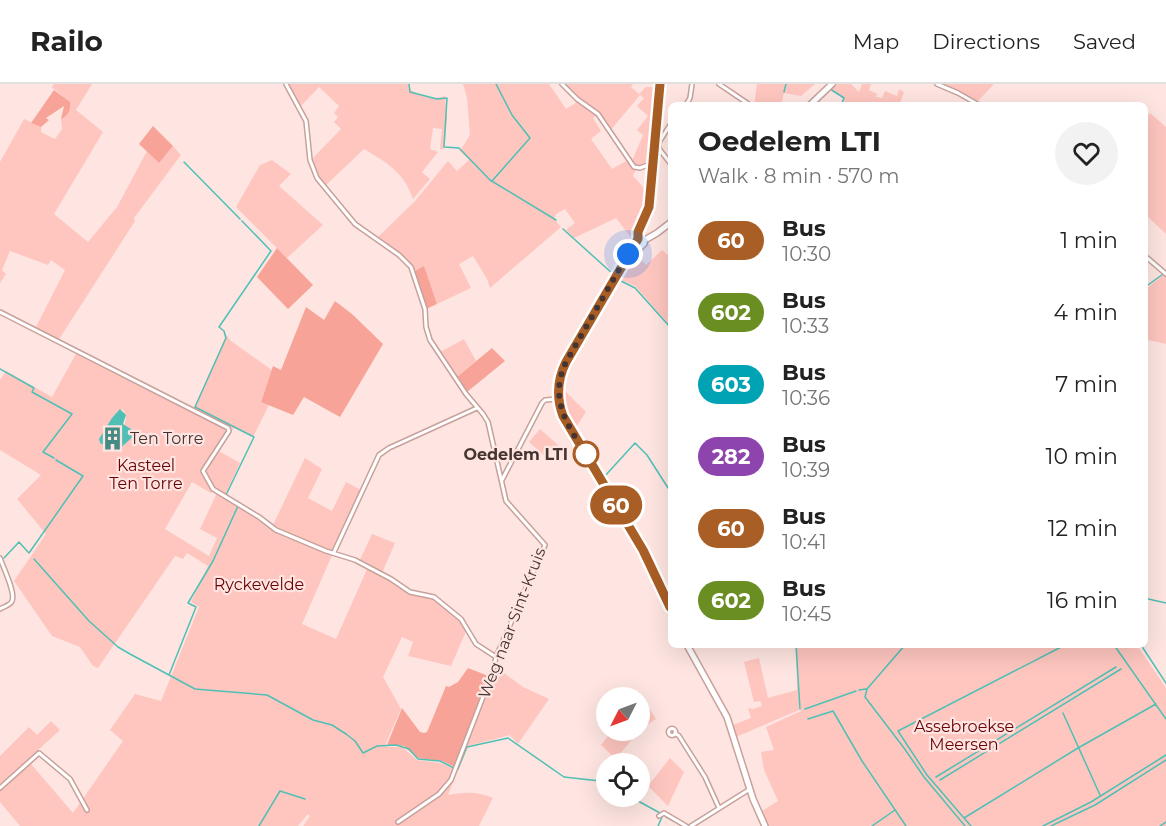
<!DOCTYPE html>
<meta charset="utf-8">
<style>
:root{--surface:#fff;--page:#f2f2f2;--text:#222;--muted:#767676;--line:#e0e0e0}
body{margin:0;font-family:Montserrat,sans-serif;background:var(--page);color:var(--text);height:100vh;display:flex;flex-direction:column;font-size:22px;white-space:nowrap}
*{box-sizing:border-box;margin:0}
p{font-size:20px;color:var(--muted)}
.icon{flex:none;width:33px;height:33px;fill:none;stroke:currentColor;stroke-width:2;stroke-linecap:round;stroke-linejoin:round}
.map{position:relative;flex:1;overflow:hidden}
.drawer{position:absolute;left:668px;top:18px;width:480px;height:546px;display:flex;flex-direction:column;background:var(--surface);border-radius:9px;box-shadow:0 6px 24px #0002}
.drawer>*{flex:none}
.badge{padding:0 12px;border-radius:20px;font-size:21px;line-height:39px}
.needle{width:39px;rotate:228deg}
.tools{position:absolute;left:596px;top:603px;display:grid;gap:12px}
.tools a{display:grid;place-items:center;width:54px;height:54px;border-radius:50%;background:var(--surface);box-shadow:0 6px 24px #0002;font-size:30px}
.you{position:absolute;width:30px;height:30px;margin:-15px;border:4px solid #fff;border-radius:50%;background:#1a73e8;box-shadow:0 0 0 9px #1a73e833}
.map>.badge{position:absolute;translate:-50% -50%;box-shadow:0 0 0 3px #fff}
.round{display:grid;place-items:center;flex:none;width:63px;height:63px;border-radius:32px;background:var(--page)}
.summary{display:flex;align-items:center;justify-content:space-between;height:102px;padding:0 30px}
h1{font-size:28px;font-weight:700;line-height:45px}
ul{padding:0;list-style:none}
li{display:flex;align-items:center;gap:18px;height:72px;padding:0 30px}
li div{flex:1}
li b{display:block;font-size:22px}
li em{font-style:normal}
li .badge{min-width:66px;font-weight:700;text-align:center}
header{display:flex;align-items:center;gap:36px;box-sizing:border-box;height:84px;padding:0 30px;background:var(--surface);border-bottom:2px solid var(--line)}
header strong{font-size:28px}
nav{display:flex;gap:33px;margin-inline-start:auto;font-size:21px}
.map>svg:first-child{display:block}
</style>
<header>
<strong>Railo</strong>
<nav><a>Map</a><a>Directions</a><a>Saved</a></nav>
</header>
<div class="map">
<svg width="1166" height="742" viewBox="0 0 1166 742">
<rect width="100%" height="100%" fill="#fee5e1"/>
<path fill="#fec6bf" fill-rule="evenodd" d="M54 0H92L76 26 103 48 54 130 88 158 117 123 147 67 159 79 173 62 181 71 134 134 135 137 58 257 35 245 65 186 51 176 48 181 10 167 2 186 6 190 0 199V78L24 35 41 43V48L55 55 62 45 61 35 67 31 69 18 52 3Z
M287 0H409L411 6C420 13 435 16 445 12L447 35 444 65H440L442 45 433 44 430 65 438 68 422 88 430 95 413 115C404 88 387 79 364 65L325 102 318 94 311 76 341 45 334 38 338 33 334 29 339 22 319 3 300 23Z
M463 0H549L566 25 579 17 597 31 593 34 601 47 591 55 612 85 628 76 636 85 633 92C637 96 644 103 645 108 648 125 638 141 633 156L616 134 574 154 566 146 575 139 565 125 556 130 554 135 561 143 490 204 487 195 473 172 459 180 471 204 437 220 424 183 415 187 405 174 376 155 415 117 448 77 457 87 469 76 460 67 470 51 467 14Z
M563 0H633L631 3 639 10 646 3H652L656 6 650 77 636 84 631 79 643 51 637 46 648 32 637 22 644 14 640 11 610 47 594 25 580 16Z
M757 0H815L801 12 784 9 781 21H754Z
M837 0H851L859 8 862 0H871L869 6 877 10 876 13 882 14 885 7 897 12 899 5 904 8 900 19 903 21H842L844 14 831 5Z
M945 0H994L978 17Z
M1150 29 1166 43V150L1145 130V34Z
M272 76 291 90 279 102 323 141 287 174 236 123 260 81Z
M662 166 670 173V242L635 202 617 194 623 184 637 171 646 181Z
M1163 191 1166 193V260L1144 255 1145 206Z
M223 247 231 257 272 286 261 317 269 321 253 353 234 344 232 346 227 344 228 346 204 388 219 367 240 379 225 411 234 417 233 419 262 435 272 445 333 469 302 540 336 555 368 483 407 508 432 512 457 532 467 545 451 582 408 572 413 558 402 553 383 593 401 625 385 661 388 663H402L417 676 440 679 455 685 456 691 448 711C465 708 477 707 493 714L479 742H303L310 732 308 730 298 742H20L0 718V672L29 643 37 651 51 637 60 646 38 666V672L31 680 73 729 123 657 110 646 135 610 161 617 199 523 191 518 208 482 187 469 183 475 175 472 98 584 93 582 80 563 52 552 14 497 46 450 17 415 41 391 0 366V296L6 287 52 313 77 268 193 326 225 254ZM121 325 124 327 126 335 116 368 100 359 99 356ZM192 398 211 409 213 407 217 409 200 445 217 454 209 472 165 445Z
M464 255 476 277 457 293 440 268Z
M560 302 586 328 574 346 563 324Z
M540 345 558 361 547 374 529 358Z
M305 374 322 385 308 414 332 427 346 398 361 406 332 467 272 443Z
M372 450 395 459 382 489 359 478Z
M796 561H1137L1166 604V742H769L762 727 778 717 764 686 761 668 774 666 766 643 801 627 799 612V626L736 653 733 641 751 634 748 624 753 625 762 622 760 617 754 618 744 578 759 574 768 614 797 606Z
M496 583 523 603 549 615 518 660 510 651 464 663Z
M642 613 656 635 640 645 616 675 601 661 612 647 639 646V616Z
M670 674 684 688 668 722 648 702Z"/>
<path fill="#f8a398" d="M54 6 70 18C71 26 68 32 61 35L64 22 46 34 49 36 41 43 31 39Z
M153 42 173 62 159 79 139 60Z
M277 164 313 201 288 225 257 193Z
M424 182 437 220 426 225 415 187Z
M335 217 352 230 383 260 340 333 304 313 293 331 261 318 273 282 281 286 306 223 324 236Z
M492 264 505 277 467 308 457 293Z
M468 584 491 593 455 683 442 677 417 674 404 662 387 661 402 624 420 648 424 649 427 648 446 602 449 603 458 598Z"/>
<path fill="#4ec0b6" d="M120 325 126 331 123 340 137 349 116 368 100 359 99 355 112 334Z"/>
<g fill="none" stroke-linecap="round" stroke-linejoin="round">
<path stroke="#4ec0b6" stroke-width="1.5" d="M409 0 410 8 437 15 447 14 444 63 459 64 490 96 556 136
M727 4 740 12
M830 5 844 14 841 21
M784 8 786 0
M184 78 240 135
M492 97 530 54 512 31 496 0
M563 145 613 190
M617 195 635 204 670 243
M1144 204 1163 190
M0 285 34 304 32 308 72 330 43 368 54 374
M604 393 635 359 647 371 670 407
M239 419 226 411 254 353 195 323 226 254 224 247 219 243 271 167 242 137
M29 469 83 392 56 376
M4 474 19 458 28 468
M34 475 89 537 118 563 130 570 195 605 267 611 313 636 332 641 346 650 355 657 363 669 377 662 396 661 409 665 418 675 440 677 454 684
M1144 514 1166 519
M796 561 800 625
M905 561 867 605 865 613 904 664 924 693 965 742
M1114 561 1166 635
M1141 561 1166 599
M169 591 196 523 188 519 213 477 238 422
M859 606 866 605
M805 625 856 607
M1063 629 1100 711
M808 635 833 627 862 677 906 742
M458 685 467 663 508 654 564 693 600 697 606 700
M936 693 1116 583
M940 696 1121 585
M629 712 660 729
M666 733 683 742
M964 734 927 691 898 647 1065 561
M259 742 280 707 305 715
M658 742 662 733
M872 742 895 726
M971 742 964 734 1078 664 1156 620
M1043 742 1091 718 1166 671
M1051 742 1095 721 1166 676
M1160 742 1166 738"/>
<defs>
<path id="minor" d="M286 0 306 37 310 76 317 94 355 140 399 171 411 183 425 225 426 243 430 256 466 310 483 330 488 338 506 417 545 461 496 573 493 587 451 696 439 710 398 738
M562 0 577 15 598 30 634 83 640 84 653 79
M719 0 750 21
M937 0 958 9 979 21
M686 21 690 14 692 0
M670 41 658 60 660 66 670 79
M631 166 635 170 645 160V156
M1144 171 1166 190
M0 228 228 344 229 347 203 387 213 405 259 433 276 446 326 467 355 476 391 495 410 508 434 513 461 535 476 560 496 573
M502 396 542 319 545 316 558 315
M334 468 379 371 389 364 477 324
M0 474C3 483 16 509 12 517 11 521 3 523 0 525
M668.5 648a3.5 3.5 0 1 1 7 0a3.5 3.5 0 1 1-7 0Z
M675 649 679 652 705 693 719 724
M0 704 39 669 70 695 87 726
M659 732 664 729 686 742
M691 742 750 705"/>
<path id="secondary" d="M810 21 832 0
M648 128 638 148V155L566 278C556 299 556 318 567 338L643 466 670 522
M648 130 660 0
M638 160 657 149 670 139
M687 561 727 633 753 715 765 742"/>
</defs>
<use href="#minor" stroke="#c8a19b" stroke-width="6"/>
<use href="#secondary" stroke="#c8a19b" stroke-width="8"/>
<use href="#minor" stroke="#fff" stroke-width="3"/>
<use href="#secondary" stroke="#fff" stroke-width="5"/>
</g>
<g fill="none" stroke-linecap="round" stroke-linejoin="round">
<defs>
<path id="line" d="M660 0 649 123 638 148V155L566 278C557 296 556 313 563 332L643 466 670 523"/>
</defs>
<use href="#line" stroke="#fff" stroke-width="14"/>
<use href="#line" stroke="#a85e24" stroke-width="9"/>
<path stroke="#453432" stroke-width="6" stroke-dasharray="0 10.8" d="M586 370C566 339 549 315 566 278L628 170"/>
</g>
<defs>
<symbol id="building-bare" viewBox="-9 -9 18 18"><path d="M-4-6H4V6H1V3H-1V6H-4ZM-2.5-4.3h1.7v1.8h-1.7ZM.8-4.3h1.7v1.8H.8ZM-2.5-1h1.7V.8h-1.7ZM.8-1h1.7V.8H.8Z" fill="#448b84" stroke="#fee5e1" stroke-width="2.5" paint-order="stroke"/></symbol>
</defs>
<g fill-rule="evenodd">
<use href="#building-bare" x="96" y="338" width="33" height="33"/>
</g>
<circle fill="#fff" stroke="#a85e24" stroke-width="3" cx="586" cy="370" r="12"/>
<g text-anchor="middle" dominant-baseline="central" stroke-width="4.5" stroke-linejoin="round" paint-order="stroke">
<g font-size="16" fill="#453432" stroke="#fee5e1" text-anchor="start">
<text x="130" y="354">Ten Torre</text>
</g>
<g font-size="16" font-weight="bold" fill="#453432" stroke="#fee5e1" text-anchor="end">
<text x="568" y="370">Oedelem LTI</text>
</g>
<g font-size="16" fill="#6a0205" stroke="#fee5e1">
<text x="146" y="381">Kasteel<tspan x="146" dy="18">Ten Torre</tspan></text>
<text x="259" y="500">Ryckevelde</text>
<text x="964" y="642">Assebroekse<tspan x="964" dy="18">Meersen</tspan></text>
</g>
<g font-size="16" fill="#453432" stroke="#fee5e1">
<text transform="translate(512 539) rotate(-69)">Weg naar Sint-Kruis</text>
</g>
</g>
</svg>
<div class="tools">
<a><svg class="needle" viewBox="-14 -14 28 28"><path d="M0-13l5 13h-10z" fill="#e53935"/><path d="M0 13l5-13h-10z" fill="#767676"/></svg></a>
<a><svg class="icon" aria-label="locate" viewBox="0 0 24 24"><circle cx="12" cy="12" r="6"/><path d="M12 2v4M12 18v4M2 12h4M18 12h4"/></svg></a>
</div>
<div class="you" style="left:628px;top:170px"></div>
<b class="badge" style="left:616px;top:421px;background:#a85e24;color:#fff">60</b>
<section class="drawer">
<div class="summary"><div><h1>Oedelem LTI</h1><p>Walk · 8 min · 570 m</p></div><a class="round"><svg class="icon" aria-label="heart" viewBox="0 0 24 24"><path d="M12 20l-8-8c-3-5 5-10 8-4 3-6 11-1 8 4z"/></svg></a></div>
<ul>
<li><span class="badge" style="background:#a85e24;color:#fff">60</span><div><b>Bus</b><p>10:30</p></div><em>1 min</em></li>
<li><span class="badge" style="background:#6b8e23;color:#fff">602</span><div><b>Bus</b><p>10:33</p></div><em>4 min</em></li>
<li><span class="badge" style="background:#00a3b4;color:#fff">603</span><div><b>Bus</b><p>10:36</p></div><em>7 min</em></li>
<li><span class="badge" style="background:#8e44ad;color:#fff">282</span><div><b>Bus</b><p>10:39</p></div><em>10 min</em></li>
<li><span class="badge" style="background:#a85e24;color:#fff">60</span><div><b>Bus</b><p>10:41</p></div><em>12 min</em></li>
<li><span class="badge" style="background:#6b8e23;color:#fff">602</span><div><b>Bus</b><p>10:45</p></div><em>16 min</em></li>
</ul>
</section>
</div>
